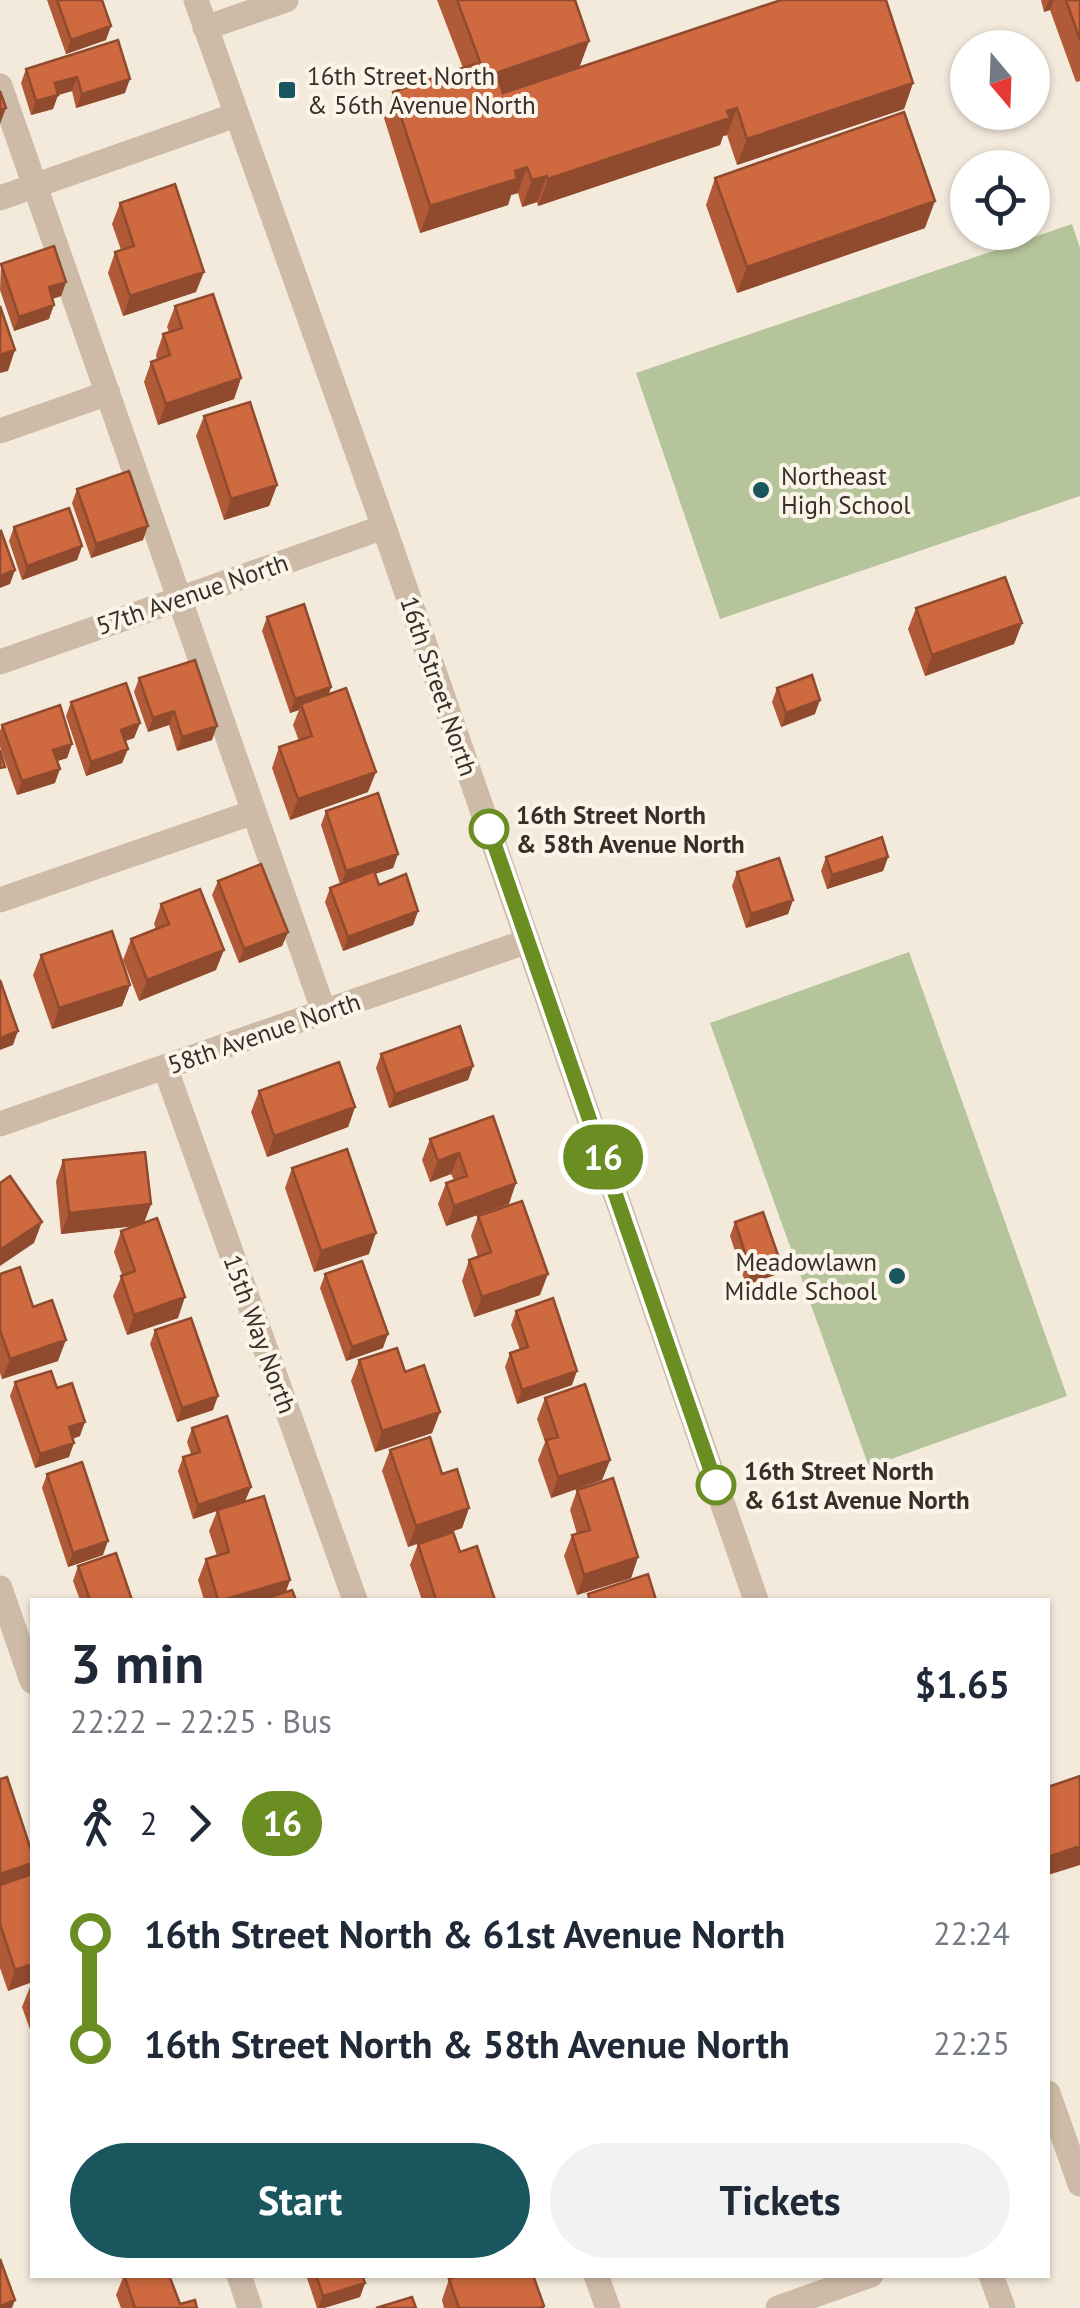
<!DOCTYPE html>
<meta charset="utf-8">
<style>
:root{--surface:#fff;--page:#f2f2f3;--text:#1f2937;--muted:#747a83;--accent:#1a565e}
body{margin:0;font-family:"PT Sans",sans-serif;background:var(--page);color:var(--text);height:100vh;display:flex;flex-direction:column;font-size:38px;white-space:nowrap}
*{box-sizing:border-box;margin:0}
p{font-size:32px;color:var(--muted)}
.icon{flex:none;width:55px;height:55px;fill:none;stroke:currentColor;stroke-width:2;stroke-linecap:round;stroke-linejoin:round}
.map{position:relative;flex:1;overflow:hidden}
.drawer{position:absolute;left:30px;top:1598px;width:1020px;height:680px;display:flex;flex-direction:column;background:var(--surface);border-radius:0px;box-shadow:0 2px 8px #0004}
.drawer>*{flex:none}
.badge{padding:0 20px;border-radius:32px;font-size:35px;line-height:65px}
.needle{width:65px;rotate:161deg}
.fabs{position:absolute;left:950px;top:30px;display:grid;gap:20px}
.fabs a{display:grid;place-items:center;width:100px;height:100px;border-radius:50%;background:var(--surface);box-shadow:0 2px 8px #0004;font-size:50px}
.map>.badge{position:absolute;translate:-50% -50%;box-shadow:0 0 0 5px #fff}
.legs{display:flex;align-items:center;gap:15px;height:110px;padding:0 40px;font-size:32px}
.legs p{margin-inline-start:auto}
.summary{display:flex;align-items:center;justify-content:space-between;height:170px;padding:0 40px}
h1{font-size:55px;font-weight:700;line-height:75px}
.cta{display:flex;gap:20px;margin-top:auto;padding:20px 40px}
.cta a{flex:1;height:115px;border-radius:60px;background:var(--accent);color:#fff;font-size:40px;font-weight:700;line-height:115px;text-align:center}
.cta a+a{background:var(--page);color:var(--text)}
ul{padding:0 40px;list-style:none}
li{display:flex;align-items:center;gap:35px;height:110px;font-size:38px}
li i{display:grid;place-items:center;width:15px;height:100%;margin:0 12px;background:currentColor}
li i::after{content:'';width:25px;height:25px;margin:-12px;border:8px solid;border-radius:50%;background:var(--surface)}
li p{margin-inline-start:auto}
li:first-child i{background:linear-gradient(#0000 50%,currentColor 0)}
li:last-child i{background:linear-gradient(currentColor 50%,#0000 0)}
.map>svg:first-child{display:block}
</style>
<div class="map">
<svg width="1080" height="2308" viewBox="0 0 1080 2308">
<rect width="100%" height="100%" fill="#f4eadc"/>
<path fill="#b5c49b" d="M1072 224 1080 248V496L720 619 636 373Z
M909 952 1067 1396 869 1467 710 1023Z"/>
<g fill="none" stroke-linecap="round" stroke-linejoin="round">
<path stroke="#cdbaa7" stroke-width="25" d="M196 0 384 527 756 1600
M205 28 286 0
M0 86 324 1012
M0 198 236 115
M0 431 108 393
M0 662 384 527
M0 900 254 812
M165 1067 355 1600
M0 1124 528 941
M0 1588 32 1681
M1048 2093 1080 2184
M239 2275 250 2308
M596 2275 608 2308
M991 2275 1003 2308
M778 2308 871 2275"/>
</g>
<path fill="#b15a37" d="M47 0H102L106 40 66 54Z
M437 0H575L589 41 579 68 913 83 904 109 737 165 727 135 723 136 720 145 538 206 537 202 522 207 518 193 511 195 508 205 420 233 384 118 393 92 463 68Z
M1041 0H1080V81L1076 82 1050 10 1044 12Z
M118 40 125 93 76 108 72 91 58 95 53 109 31 115 21 83 26 69Z
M715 178 925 228 737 293 706 205Z
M120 203 196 292 123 316 108 273 115 252 121 250 112 224Z
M1 264 66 282 61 296 52 299 49 319 14 331 0 290Z
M175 306 241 378 234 399 158 425 144 382 151 362 157 360 156 355 163 334 169 332 167 327Z
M204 416 277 485 269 506 224 520 196 436Z
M77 489 143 540 91 558 72 503Z
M14 527 82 546 77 560 22 580 9 541Z
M916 608 1022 623 1014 644 925 676 908 629Z
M267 617 331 687 329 694 368 792 290 820 272 768 279 747 299 741 293 725 299 710 290 713 262 631Z
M139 678 212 740 177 751 169 725 148 732 134 692Z
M777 688 815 714 781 727 772 702Z
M71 702 140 723 134 738 125 741 128 749 122 763 86 776 66 716Z
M2 725 72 744 67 758 57 761 55 783 17 795 0 747V731Z
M326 811 398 854 393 868 375 874 379 885 418 911 413 925 343 951 325 902 330 888 340 884 321 825Z
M826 857H888L883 871 827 889 821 871Z
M737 872 793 900 788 914 746 928 732 886Z
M218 881 288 932 282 946 239 963 212 895Z
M161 904 216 970 139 1001 123 960 131 939 156 929 154 924Z
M41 955 130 985 122 1006 52 1029 33 975Z
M381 1054 473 1066 468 1080 389 1108 376 1068Z
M259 1091 355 1107 348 1127 267 1157 251 1112Z
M493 1116 509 1204 446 1226 438 1204 446 1183 454 1180 451 1174 430 1182 422 1160 430 1139Z
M63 1160 151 1204 144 1223 178 1318 127 1335 113 1296 122 1275 114 1252 121 1231 136 1226 61 1234 56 1181Z
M292 1168 369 1254 314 1272 285 1188Z
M478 1216 540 1295 474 1317 462 1281 469 1260 478 1257 471 1236Z
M735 1222 780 1261 775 1275 746 1285 730 1236Z
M0 1274 33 1307 58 1361 2 1379 0 1373Z
M325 1274 383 1348 346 1361 320 1288Z
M516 1311 572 1385 517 1404 505 1367 510 1353 520 1350 511 1325Z
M155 1330 213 1410 177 1422 150 1344Z
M359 1360 405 1372 440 1412 432 1433 375 1452 351 1381Z
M15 1382 57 1388 80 1436 72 1439 69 1457 35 1468 10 1396Z
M545 1398 610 1460 602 1480 551 1498 538 1460 545 1442 537 1419Z
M192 1428 251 1487 245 1501 290 1580 286 1592 296 1600H204L198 1580 206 1559 217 1556 209 1531 217 1511 193 1519 178 1471 183 1457 191 1454 187 1442Z
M390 1450 469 1508 462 1528 408 1547 382 1471Z
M47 1474 103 1555 68 1567 42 1488Z
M577 1490 638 1557 631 1578 577 1595 564 1556 572 1535 577 1534 570 1510Z
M418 1544 460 1552 495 1600H422L410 1565Z
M78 1566 132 1600H80L73 1581Z
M0 1779 32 1853V1870L31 1874H32V1982L8 1991 0 1968Z
M32 1986V2035L22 2007 30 1987Z
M124 2275 180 2304 197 2308H121L116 2295Z
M306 2275H362L365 2283 360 2297 324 2308H317Z
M449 2279 544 2306V2308H444L442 2300Z"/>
<path fill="#904a2d" d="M1049 0H1054L1050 10 1044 12Z
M111 26 106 40 66 54 71 40Z
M589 41 579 68 486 99 496 73Z
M77 77 72 91 58 95 53 109 31 115 36 101 55 83Z
M130 79 125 93 76 108 82 94Z
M913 83 904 109 737 165 747 139Z
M6 108 0 124V110Z
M737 108 727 135 723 136 720 145 538 206 548 179Z
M527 167 518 193 511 195 508 205 420 233 430 206Z
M547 176 537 202 522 207 532 180Z
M935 201 925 228 737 293 747 267Z
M204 272 196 292 123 316 130 296Z
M66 282 61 296 43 302 49 287Z
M54 305 49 319 14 331 19 317Z
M15 350 8 371 0 373V355Z
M241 378 234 399 158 425 166 404Z
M277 485 269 506 224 520 231 499Z
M148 526 143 540 91 558 96 544Z
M82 546 77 560 22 580 27 566Z
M15 570 10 584 0 588V576Z
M1022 623 1014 644 925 676 932 655Z
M331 687 326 701 301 704 299 710 290 713 295 699Z
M820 700 815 714 781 727 786 713Z
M174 711 169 725 148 732 153 718Z
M140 723 134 738 116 744 121 730Z
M217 726 212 740 177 751 182 737Z
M72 744 67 758 48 764 53 750Z
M128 749 122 763 86 776 91 762Z
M60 769 55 783 17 795 22 781Z
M376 772 368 792 290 820 298 799Z
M398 854 393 868 341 885 346 871Z
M888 857 883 871 827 889 832 875Z
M793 900 788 914 746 928 751 914Z
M418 911 413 925 343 951 348 937Z
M288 932 282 946 239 963 244 949Z
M224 950 216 970 139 1001 147 980Z
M130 985 122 1006 52 1029 59 1008Z
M18 1031 13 1045 0 1050V1038Z
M473 1066 468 1080 389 1108 395 1094Z
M355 1107 348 1127 267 1157 274 1136Z
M459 1153 451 1174 430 1182 438 1161Z
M516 1183 509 1204 446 1226 454 1206Z
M151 1204 143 1225 61 1234 69 1213Z
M42 1222 34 1243 0 1266V1250Z
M376 1233 369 1254 314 1272 321 1251Z
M780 1261 775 1275 746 1285 751 1271Z
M548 1274 540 1295 474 1317 482 1297Z
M185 1297 178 1318 127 1335 134 1315Z
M388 1334 383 1348 346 1361 352 1347Z
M66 1340 58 1361 2 1379 10 1359Z
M577 1371 572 1385 517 1404 522 1390Z
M218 1396 213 1410 177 1422 182 1408Z
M440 1412 432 1433 375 1452 382 1431Z
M85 1422 80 1436 63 1442 69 1427Z
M74 1443 69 1457 35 1468 40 1454Z
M610 1460 602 1480 551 1498 558 1477Z
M251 1487 245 1501 193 1519 198 1505Z
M469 1508 462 1528 408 1547 416 1526Z
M108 1541 103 1555 68 1567 73 1553Z
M638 1557 631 1578 577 1595 584 1575Z
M290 1580 282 1600H223Z
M1080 1846V1865L1048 1875V1857Z
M32 1863V1870L28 1882 0 1892V1874Z
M32 1964V1982L8 1991 15 1970Z
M365 2283 360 2297 324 2308H318L323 2296Z
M15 2300 12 2308H0V2306Z"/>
<path fill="#ce6940" stroke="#904a2d" stroke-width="2.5" d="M57 0H102L111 26 71 40Z
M457 0H575L589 41 496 73 503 93 781 0H886L913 83 747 139 737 108 727 111 730 118 548 179 547 176 532 180 527 167 515 171 517 179 430 206 393 92 480 62Z
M1066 0H1080V40Z
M118 40 130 79 82 94 77 77 55 83 58 95 36 101 26 69Z
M0 91 6 108 0 110Z
M904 112 935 201 747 267 715 178Z
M175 184 204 272 130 296 115 252 134 246 120 203Z
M54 246 66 282 49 287 54 305 19 317 1 264Z
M213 294 241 378 166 404 151 362 170 355 163 334 182 328 175 306Z
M0 306 15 350 0 355Z
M250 402 277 485 231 499 204 416Z
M129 471 148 526 96 544 77 489Z
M69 508 82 546 27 566 14 527Z
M1 531 15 570 0 576V532Z
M1005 577 1022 623 932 655 916 608Z
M304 604 331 687 295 699 267 617Z
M195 660 217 726 182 737 174 711 153 718 139 678Z
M812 675 820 700 786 713 777 688Z
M126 683 140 723 121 730 128 749 91 762 71 702Z
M346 688 376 772 298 799 279 747 312 736 301 704Z
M60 705 72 744 53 750 60 769 22 781 2 725Z
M0 750 5 767 0 768Z
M378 793 398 854 346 871 326 811Z
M882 837 888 857 832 875 826 857Z
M779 858 793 900 751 914 737 872Z
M261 864 288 932 244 949 218 881Z
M374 871 379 885 406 874 418 911 348 937 330 888Z
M200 889 224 950 147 980 131 939 169 924 161 904Z
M112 931 130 985 59 1008 41 955Z
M0 980 18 1031 0 1038Z
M460 1026 473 1066 395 1094 381 1054Z
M339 1062 355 1107 274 1136 259 1091Z
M493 1116 516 1183 454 1206 446 1183 467 1176 459 1153 438 1161 430 1139Z
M347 1149 376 1233 321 1251 292 1168Z
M145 1152 151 1204 69 1213 63 1160Z
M10 1176 42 1222 0 1250V1183Z
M522 1201 548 1274 482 1297 469 1260 491 1252 478 1216Z
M763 1212 780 1261 751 1271 735 1222Z
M157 1218 185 1297 134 1315 121 1276 135 1271 121 1231Z
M362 1261 388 1334 352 1347 325 1274Z
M20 1267 33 1307 52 1300 66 1340 10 1359 0 1330V1274Z
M553 1298 577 1371 522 1390 510 1353 528 1347 516 1311Z
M191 1318 218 1396 182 1408 155 1330Z
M397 1348 405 1372 424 1365 440 1412 382 1431 359 1360Z
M51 1371 57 1388 72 1383 85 1422 69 1427 74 1443 40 1454 15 1382Z
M585 1384 610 1460 558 1477 546 1440 558 1437 545 1398Z
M227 1416 251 1487 198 1505 183 1457 200 1452 192 1428Z
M430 1437 442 1474 457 1469 469 1508 416 1526 390 1450Z
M82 1462 108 1541 73 1553 47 1474Z
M613 1478 638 1557 584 1575 572 1535 590 1530 577 1490Z
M264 1496 290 1580 223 1600H218L206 1559 229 1552 217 1510Z
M453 1532 460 1552 477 1546 495 1600H436L418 1544Z
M116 1553 132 1600H90L78 1566Z
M648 1574 656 1600H590L588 1594Z
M292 1590 296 1600H261Z
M1080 1776V1846L1048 1857V1787Z
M7 1777 32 1853V1863L0 1874V1779Z
M32 1874V1964L15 1970 0 1924V1885Z
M0 2259 15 2300 0 2306Z
M124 2275H169L180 2304 195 2300 197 2308H135Z
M316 2275H362L365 2283 323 2296Z
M460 2275H512V2277L517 2275H533L544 2306 539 2308H459L449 2279Z
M412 2297 416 2308H376Z"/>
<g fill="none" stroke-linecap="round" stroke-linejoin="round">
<defs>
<path id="line-1" d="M489 829 716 1485"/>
</defs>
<use href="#line-1" stroke="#fff" stroke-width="22"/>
<use href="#line-1" stroke="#6b8e23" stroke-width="15"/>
</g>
<g fill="#1a565e" stroke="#fbf4e9" stroke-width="4">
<rect x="277" y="80" width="20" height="20" rx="5"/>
<circle cx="761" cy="490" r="10"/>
<circle cx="897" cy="1276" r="10"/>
</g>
<g fill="#fff" stroke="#6b8e23" stroke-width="5">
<circle cx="489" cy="829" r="18"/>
<circle cx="716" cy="1485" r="18"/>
</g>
<g text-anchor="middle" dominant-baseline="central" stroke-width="8" stroke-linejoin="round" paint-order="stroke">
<g font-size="25" fill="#392e28" stroke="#fbf4e9" text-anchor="start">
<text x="307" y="76">16th Street North<tspan x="307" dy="29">&amp; 56th Avenue North</tspan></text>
<text x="781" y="476">Northeast<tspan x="781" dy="29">High School</tspan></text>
<text x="877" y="1262" text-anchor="end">Meadowlawn<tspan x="877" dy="29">Middle School</tspan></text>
</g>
<g font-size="25" fill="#392e28" stroke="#fbf4e9">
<text transform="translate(192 594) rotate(-19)">57th Avenue North</text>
<text transform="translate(439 686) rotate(71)">16th Street North</text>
<text transform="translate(264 1033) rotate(-19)">58th Avenue North</text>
<text transform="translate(260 1334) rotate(70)">15th Way North</text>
</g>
<g font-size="25" font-weight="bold" fill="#392e28" stroke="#fbf4e9" text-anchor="start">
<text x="516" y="815">16th Street North<tspan x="516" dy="29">&amp; 58th Avenue North</tspan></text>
<text x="744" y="1471">16th Street North<tspan x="744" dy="29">&amp; 61st Avenue North</tspan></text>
</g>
</g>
</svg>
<div class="fabs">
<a><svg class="needle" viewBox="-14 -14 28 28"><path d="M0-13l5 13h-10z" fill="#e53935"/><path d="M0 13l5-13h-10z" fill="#747a83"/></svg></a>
<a><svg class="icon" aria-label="locate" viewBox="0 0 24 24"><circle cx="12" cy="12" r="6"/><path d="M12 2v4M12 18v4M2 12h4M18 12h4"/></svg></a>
</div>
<b class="badge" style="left:603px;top:1157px;background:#6b8e23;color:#fff">16</b>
<section class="drawer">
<div class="summary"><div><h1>3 min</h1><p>22:22 – 22:25 · Bus</p></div><b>$1.65</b></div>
<div class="legs"><svg class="icon" aria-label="walk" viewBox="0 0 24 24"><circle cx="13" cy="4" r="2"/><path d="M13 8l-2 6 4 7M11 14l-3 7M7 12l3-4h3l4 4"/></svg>2<svg class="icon" aria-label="forward" viewBox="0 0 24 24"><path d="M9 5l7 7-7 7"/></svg><b class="badge" style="background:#6b8e23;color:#fff">16</b></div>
<ul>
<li><i style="color:#6b8e23"></i><b>16th Street North &amp; 61st Avenue North</b><p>22:24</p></li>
<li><i style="color:#6b8e23"></i><b>16th Street North &amp; 58th Avenue North</b><p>22:25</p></li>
</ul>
<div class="cta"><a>Start</a><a>Tickets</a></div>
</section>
</div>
